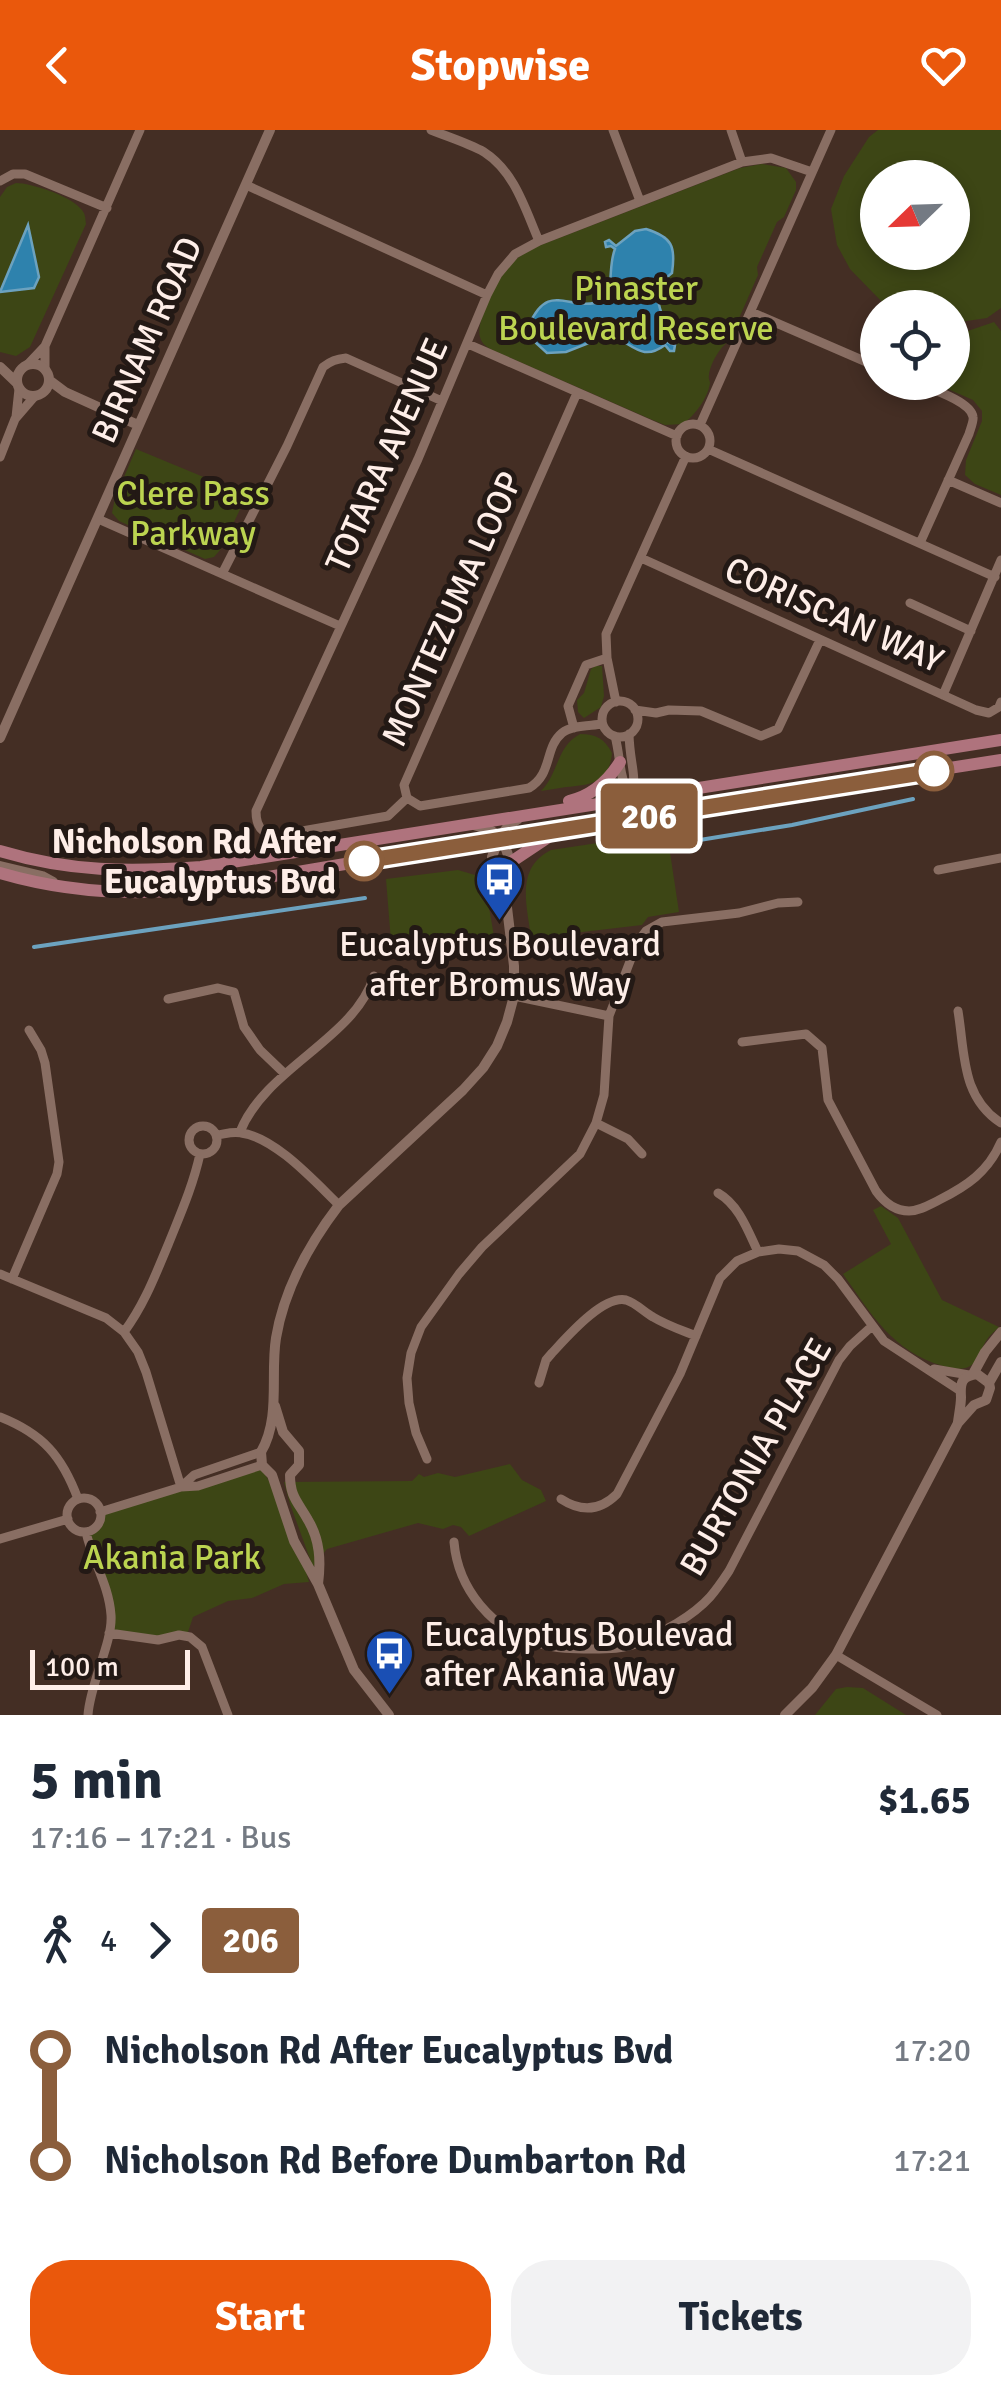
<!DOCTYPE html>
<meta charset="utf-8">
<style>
:root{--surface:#fff;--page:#f2f2f3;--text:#1f2937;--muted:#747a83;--accent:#ea580c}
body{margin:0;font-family:Signika,sans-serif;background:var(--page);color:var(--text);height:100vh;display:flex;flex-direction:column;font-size:38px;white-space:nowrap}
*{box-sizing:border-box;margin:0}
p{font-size:32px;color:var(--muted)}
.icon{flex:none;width:55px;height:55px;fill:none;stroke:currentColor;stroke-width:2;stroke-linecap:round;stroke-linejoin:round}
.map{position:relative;height:1585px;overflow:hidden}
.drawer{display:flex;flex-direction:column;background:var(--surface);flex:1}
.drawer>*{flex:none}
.badge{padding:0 20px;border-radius:8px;font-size:35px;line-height:65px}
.needle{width:65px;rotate:247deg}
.fabs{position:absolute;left:860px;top:30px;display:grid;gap:20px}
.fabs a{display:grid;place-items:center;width:110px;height:110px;border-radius:50%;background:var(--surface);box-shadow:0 5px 15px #0003;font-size:50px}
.scale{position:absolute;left:30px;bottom:25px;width:160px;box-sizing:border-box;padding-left:10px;border:5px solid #feeee8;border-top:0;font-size:28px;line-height:35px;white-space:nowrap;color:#feeee8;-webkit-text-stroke:8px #231915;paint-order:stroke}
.map>.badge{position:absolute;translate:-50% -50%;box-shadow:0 0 0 5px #fff}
.legs{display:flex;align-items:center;gap:15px;height:110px;padding:0 30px;font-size:32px}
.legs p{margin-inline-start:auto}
.headline{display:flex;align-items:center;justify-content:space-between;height:170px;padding:0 30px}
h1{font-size:55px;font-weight:700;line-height:75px}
.primary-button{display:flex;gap:20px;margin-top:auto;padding:20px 30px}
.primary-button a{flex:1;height:115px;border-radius:40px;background:var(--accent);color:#fff;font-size:40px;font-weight:700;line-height:115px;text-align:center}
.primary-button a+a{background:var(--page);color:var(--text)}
ul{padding:0 30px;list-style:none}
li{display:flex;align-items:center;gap:35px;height:110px;font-size:38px}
li i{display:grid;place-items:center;width:15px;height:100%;margin:0 12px;background:currentColor}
li i::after{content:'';width:25px;height:25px;margin:-12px;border:8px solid;border-radius:50%;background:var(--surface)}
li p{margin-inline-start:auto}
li:first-child i{background:linear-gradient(#0000 50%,currentColor 0)}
li:last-child i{background:linear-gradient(currentColor 50%,#0000 0)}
header{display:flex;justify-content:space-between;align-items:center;height:130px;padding:0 30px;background:var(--accent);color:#fff;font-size:45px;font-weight:700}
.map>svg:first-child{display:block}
</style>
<header><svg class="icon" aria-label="back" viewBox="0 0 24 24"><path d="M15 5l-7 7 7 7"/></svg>Stopwise<svg class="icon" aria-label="heart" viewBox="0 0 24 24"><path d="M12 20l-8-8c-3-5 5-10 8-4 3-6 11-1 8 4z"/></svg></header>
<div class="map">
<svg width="1001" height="1585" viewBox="0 0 1001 1585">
<rect width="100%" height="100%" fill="#442e24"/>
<path fill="#3d4615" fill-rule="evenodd" d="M878 0H1001V178L987 188 953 193 952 178 890 177 884 174 850 139 837 115 831 79 844 46 869 7ZM878 48H952V122H878Z
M762 34 786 38 796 52V60L784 87 777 92 757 137 758 145 729 211C720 217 710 234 709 245 708 248 710 251 710 253 708 268 695 285 683 294L665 295 648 288 490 219C485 215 482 214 480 207 475 192 499 146 510 135 517 127 527 122 536 117L740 38Z
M16 53C31 53 70 66 80 78 86 84 85 87 86 94L30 217 16 226 0 222V67L7 57Z
M994 192 1001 201V365L975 354 965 345 966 330 982 291V281L973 270 934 253 952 252 953 206Z
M136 319 247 365 221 419 214 427 205 429 119 391 112 383 115 368Z
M595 536H602L604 566 601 577 584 588 578 582 577 570 584 563 591 539Z
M580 604C596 604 605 609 612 623 609 653 591 655 566 657 558 658 550 660 541 661 559 643 556 617 580 604Z
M666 696 679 782 648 787 642 795 531 808C527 775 515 738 551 720L651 705Z
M458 740 475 745 486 760 495 812 392 824 386 749Z
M881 1076 898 1088 942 1170 999 1197C996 1200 991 1204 988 1208 982 1215 980 1228 973 1234 965 1241 953 1239 943 1236 892 1221 872 1185 843 1144L891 1114 873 1080Z
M510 1334 522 1350 541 1360 546 1371 469 1406 461 1397 453 1395 443 1399 418 1393 327 1419 313 1437 290 1374 284 1352 412 1351 419 1344 424 1347 438 1343 455 1347Z
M261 1337 291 1390 309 1452 284 1454 252 1468 228 1471 193 1487 188 1502 160 1508 112 1503 111 1487 86 1402 97 1397 103 1383Z
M847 1557 863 1558 906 1585H815L836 1559Z"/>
<path fill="#2e82ad" stroke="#6ca2bf" stroke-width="2.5" d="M28 95 39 147 34 158 0 162Z
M646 99C672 107 676 116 672 143 640 166 672 186 666 212L675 215 674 221H670L665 215C641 233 632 212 609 205L566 222 547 223 536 213 528 197 522 200 518 199 517 196 520 193 529 195C550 148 570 185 604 170 614 156 608 136 615 119L611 116 606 117 605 112 609 110 616 116 635 101Z"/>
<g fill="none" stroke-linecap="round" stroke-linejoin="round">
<path stroke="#6ca2bf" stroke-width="4" d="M663 716 792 695 913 669
M34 817 365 768"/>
<path stroke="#896e63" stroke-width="9" d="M431 0C448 7 468 13 484 22 515 42 525 79 539 111
M613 0 640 71
M731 0 742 32
M0 51 13 44H25L107 78
M246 55 487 165
M751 182 878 237
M468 214 677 306
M28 234 45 216 140 0
M45 239V216
M914 252C928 258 971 271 973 287 974 291 970 300 969 304L920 413
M577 263 404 655 407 668 420 676 529 658C553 644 544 618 562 603 572 595 590 596 602 594
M16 287 19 259
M676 311a17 17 0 1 1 34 0a17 17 0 1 1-34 0Z
M700 295 831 0
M708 319 995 447
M0 327 15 289 34 267
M948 350 1001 373
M98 389 340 496
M641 428 976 580 989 583 999 577 1001 572
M223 442 287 316 323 237C331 231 336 229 346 228L442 271
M910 473 971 501
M943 565 1001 430
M602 589a18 18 0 1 1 36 0a18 18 0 1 1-36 0Z
M616 572 607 528 606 504 686 326
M635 580 656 583 669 580 701 581 761 606 778 599 820 510
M574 598 568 576 586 535 607 528
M615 606C624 641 615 668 656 682
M407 668 388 686 285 704C266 707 256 701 256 681L418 329 487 165 498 144 515 124 539 111 742 32 771 28 812 42
M606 690C648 657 630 649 629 604
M938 740 1001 728
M514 866 609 886
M168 869 218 858 234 862 244 897 260 920 285 944
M958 881C965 923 961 967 1001 993
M742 912 806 904 822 918 828 970 876 1061C884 1072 894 1081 909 1081 919 1081 929 1075 939 1070 967 1056 988 1042 1001 1012
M596 993 628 1009 642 1024
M189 1010a14 14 0 1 1 28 0a14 14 0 1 1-28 0Z
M240 1002C265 938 355 909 374 846
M217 1005C225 1004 233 1001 241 1003 275 1007 315 1052 339 1075
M718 1063C739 1075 748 1101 758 1122
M0 1144 106 1188 124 1202 138 1222 146 1242 181 1357
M12 1149 57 1044 59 1032 45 933 41 920 29 900
M124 1202C144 1175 155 1146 168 1115 180 1085 193 1056 200 1024
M934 1239 969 1245
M539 1253 546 1230 552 1223C567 1207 603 1165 626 1170 636 1173 644 1182 653 1187 666 1195 681 1200 696 1206
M0 1287C43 1304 62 1326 78 1369
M427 1329 416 1303 409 1273 407 1248 411 1223 421 1197 459 1144 482 1117 580 1024 596 993 604 965 609 886 637 813 646 801 662 792 739 783 778 773 798 772
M183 1355 194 1345 261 1322
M67 1385a17 17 0 1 1 34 0a17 17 0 1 1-34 0Z
M561 1369C581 1382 600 1381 617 1364L680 1244 720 1148 737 1131 758 1122 779 1119 798 1121 824 1135 838 1149 884 1211 959 1260
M100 1382 181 1357 198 1356 262 1335
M86 1402C92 1430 109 1455 111 1485 113 1512 90 1553 88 1585
M0 1409 68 1389
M454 1412C458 1459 492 1500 538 1513 556 1519 574 1519 592 1519 607 1519 625 1519 638 1513 662 1503 693 1486 710 1467 717 1459 723 1450 729 1441L839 1230 850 1216 871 1197
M109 1503 158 1510 179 1505 190 1507 202 1517 228 1585
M836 1525 937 1585"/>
<path stroke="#896e63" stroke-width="10" d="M17 250a16 16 0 1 1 32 0a16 16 0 1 1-32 0Z
M0 237 17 253
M49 250 65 262 138 295
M0 608 270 0
M474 695C482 697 491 699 497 705 511 719 515 751 506 769
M0 736 42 746 53 752
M973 1244 985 1222 1001 1202
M275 1276 283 1302 299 1321V1335L290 1345C290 1367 298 1372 308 1390 320 1410 321 1431 318 1454
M958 1292C959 1284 961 1275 961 1267 960 1252 962 1246 977 1244L989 1253
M389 1585 354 1540 318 1454 294 1411 272 1345 262 1335 261 1322C281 1288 270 1245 276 1208 284 1160 310 1113 339 1075L463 960 483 938 497 916 507 892 514 866V836L506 769 500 759 492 727 499 708 509 695 518 689
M785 1585 812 1558 836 1525 958 1293 974 1275 986 1270 990 1258 989 1253 1001 1232"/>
<path stroke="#af737d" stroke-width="12" d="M569 671C591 666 608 651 620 632
M0 721C70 742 129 742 201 737L1001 610
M508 734 553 704
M0 743C65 762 130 766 197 759L499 708 1001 630"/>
</g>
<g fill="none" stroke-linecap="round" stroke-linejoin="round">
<defs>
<path id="line-1" d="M364 731 934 641"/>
</defs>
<use href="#line-1" stroke="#fff" stroke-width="22"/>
<use href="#line-1" stroke="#8b5e3c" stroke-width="15"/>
</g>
<defs>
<symbol id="bus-pin" viewBox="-11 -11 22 30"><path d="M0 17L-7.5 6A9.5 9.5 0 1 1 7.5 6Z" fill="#1a4fb4" stroke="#231915"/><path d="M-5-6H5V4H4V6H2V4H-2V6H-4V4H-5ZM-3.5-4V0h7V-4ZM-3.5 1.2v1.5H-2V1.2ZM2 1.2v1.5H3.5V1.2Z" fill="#fff"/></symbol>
</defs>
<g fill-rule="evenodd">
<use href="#bus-pin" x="472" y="722" width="55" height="75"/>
<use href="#bus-pin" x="362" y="1496" width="55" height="75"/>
</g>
<g fill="#fff" stroke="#8b5e3c" stroke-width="5">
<circle cx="934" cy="641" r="18"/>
<circle cx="364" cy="731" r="18"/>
</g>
<g text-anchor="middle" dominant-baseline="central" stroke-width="10" stroke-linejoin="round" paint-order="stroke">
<g font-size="35" fill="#bcd450" stroke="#231915">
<text x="636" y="158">Pinaster<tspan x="636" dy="40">Boulevard Reserve</tspan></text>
<text x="193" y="363">Clere Pass<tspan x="193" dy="40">Parkway</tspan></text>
<text x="172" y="1427">Akania Park</text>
</g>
<g font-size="35" fill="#feeee8" stroke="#231915">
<text transform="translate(147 210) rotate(-66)">BIRNAM ROAD</text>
<text transform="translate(387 325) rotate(-66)">TOTARA AVENUE</text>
<text transform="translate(452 479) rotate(-66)">MONTEZUMA LOOP</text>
<text transform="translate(834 485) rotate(24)">CORISCAN WAY</text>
<text transform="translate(756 1327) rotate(-60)">BURTONIA PLACE</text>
</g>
<g font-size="35" font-weight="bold" fill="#feeee8" stroke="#231915" text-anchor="end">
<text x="336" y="711">Nicholson Rd After<tspan x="336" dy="40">Eucalyptus Bvd</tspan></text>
</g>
<g font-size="35" fill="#feeee8" stroke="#231915">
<text x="500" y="814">Eucalyptus Boulevard<tspan x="500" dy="40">after Bromus Way</tspan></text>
<text x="424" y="1504" text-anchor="start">Eucalyptus Boulevad<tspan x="424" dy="40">after Akania Way</tspan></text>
</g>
</g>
</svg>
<div class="fabs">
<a><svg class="needle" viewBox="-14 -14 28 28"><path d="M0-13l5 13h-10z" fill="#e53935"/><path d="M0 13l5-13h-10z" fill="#747a83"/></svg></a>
<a><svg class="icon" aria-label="locate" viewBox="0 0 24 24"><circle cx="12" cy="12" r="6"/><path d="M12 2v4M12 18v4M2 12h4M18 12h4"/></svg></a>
</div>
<div class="scale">100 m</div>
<b class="badge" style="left:649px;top:686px;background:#8b5e3c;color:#fff">206</b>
</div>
<section class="drawer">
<div class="headline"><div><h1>5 min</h1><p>17:16 – 17:21 · Bus</p></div><b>$1.65</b></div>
<div class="legs"><svg class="icon" aria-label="walk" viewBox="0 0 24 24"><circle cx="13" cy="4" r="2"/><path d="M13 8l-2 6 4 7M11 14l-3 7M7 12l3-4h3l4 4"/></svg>4<svg class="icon" aria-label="forward" viewBox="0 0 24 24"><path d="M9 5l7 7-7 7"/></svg><b class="badge" style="background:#8b5e3c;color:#fff">206</b></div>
<ul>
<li><i style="color:#8b5e3c"></i><b>Nicholson Rd After Eucalyptus Bvd</b><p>17:20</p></li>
<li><i style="color:#8b5e3c"></i><b>Nicholson Rd Before Dumbarton Rd</b><p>17:21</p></li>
</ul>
<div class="primary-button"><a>Start</a><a>Tickets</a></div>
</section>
